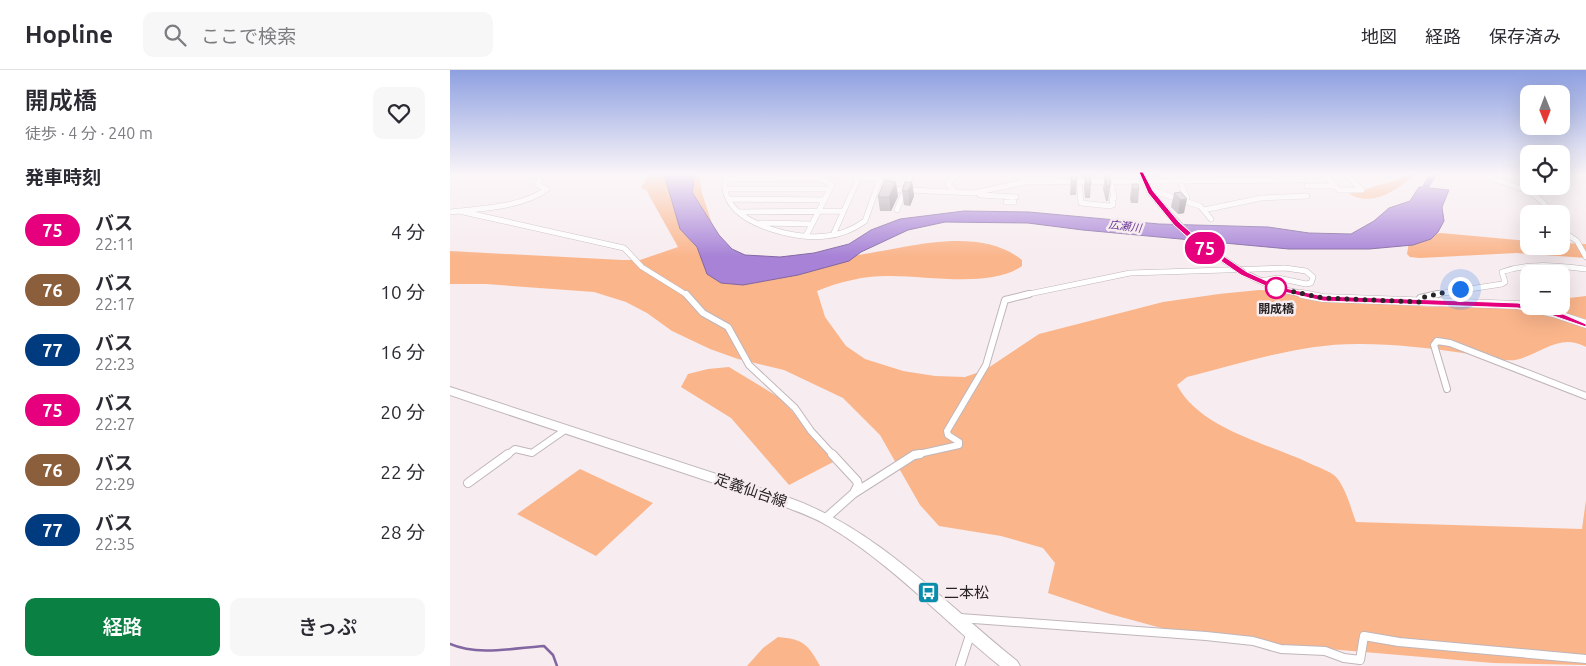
<!DOCTYPE html>
<html lang="ja">
<meta charset="utf-8">
<style>
:root{--surface:#fff;--page:#f7f7f7;--text:#2b2b33;--muted:#7c7c81;--line:#e1e1e2;--accent:#0b8043}
body{margin:0;font-family:Ubuntu,"Noto Sans JP",sans-serif;background:var(--page);color:var(--text);height:100vh;display:flex;flex-direction:column;font-size:19px;white-space:nowrap}
*{box-sizing:border-box;margin:0}
p{font-size:16px;color:var(--muted)}
.icon{flex:none;width:28px;height:28px;fill:none;stroke:currentColor;stroke-width:2;stroke-linecap:round;stroke-linejoin:round}
.map{position:relative;flex:1;overflow:hidden}
.details{display:flex;flex-direction:column;background:var(--surface);width:450px}
.details>*{flex:none}
.badge{padding:0 10px;border-radius:16px;font-size:18px;line-height:32px}
.needle{width:32px;rotate:179deg}
.buttons{position:absolute;left:1070px;top:15px;display:grid;gap:10px}
.buttons a{display:grid;place-items:center;width:50px;height:50px;border-radius:10px;background:var(--surface);box-shadow:0 5px 20px #0002;font-size:25px}
.you{position:absolute;width:25px;height:25px;margin:-12px;border:4px solid #fff;border-radius:50%;background:#1a73e8;box-shadow:0 0 0 8px #1a73e833}
.map>.badge{position:absolute;translate:-50% -50%;box-shadow:0 0 0 2px #fff}
h2{padding:0 25px;font-size:19px;line-height:45px}
.round{display:grid;place-items:center;flex:none;width:52px;height:52px;border-radius:10px;background:var(--page)}
.head{display:flex;align-items:center;justify-content:space-between;height:85px;padding:0 25px}
h1{font-size:24px;font-weight:600;line-height:38px}
.primary-button{display:flex;gap:10px;margin-top:auto;padding:10px 25px}
.primary-button a{flex:1;height:58px;border-radius:10px;background:var(--accent);color:#fff;font-size:20px;font-weight:600;line-height:58px;text-align:center}
.primary-button a+a{background:var(--page);color:var(--text)}
ul{padding:0;list-style:none}
li{display:flex;align-items:center;gap:15px;height:60px;padding:0 25px}
li div{flex:1}
li b{display:block;font-size:19px}
li em{font-style:normal}
li .badge{min-width:55px;font-weight:700;text-align:center}
header{display:flex;align-items:center;gap:30px;box-sizing:border-box;height:70px;padding:0 25px;background:var(--surface);border-bottom:1px solid var(--line)}
header strong{font-size:24px}
nav{display:flex;gap:28px;margin-inline-start:auto;font-size:18px}
.search{width:350px;height:45px;background:var(--page);display:flex;align-items:center;gap:12px;box-sizing:border-box;padding:0 18px;border-radius:10px;color:var(--muted);font-size:19px}
main{display:flex;flex:1;min-height:0}
.map>svg:first-child{display:block}
</style>
<header>
<strong>Hopline</strong>
<div class="search"><svg class="icon" aria-label="search" viewBox="0 0 24 24"><circle cx="10" cy="10" r="6"/><path d="M15 15l6 6"/></svg>ここで検索</div>
<nav><a>地図</a><a>経路</a><a>保存済み</a></nav>
</header>
<main>
<section class="details">
<div class="head"><div><h1>開成橋</h1><p>徒歩 · 4 分 · 240 m</p></div><a class="round"><svg class="icon" aria-label="heart" viewBox="0 0 24 24"><path d="M12 20l-8-8c-3-5 5-10 8-4 3-6 11-1 8 4z"/></svg></a></div>
<h2>発車時刻</h2>
<ul>
<li><span class="badge" style="background:#e6007e;color:#fff">75</span><div><b>バス</b><p>22:11</p></div><em>4 分</em></li>
<li><span class="badge" style="background:#8b5e3c;color:#fff">76</span><div><b>バス</b><p>22:17</p></div><em>10 分</em></li>
<li><span class="badge" style="background:#003b80;color:#fff">77</span><div><b>バス</b><p>22:23</p></div><em>16 分</em></li>
<li><span class="badge" style="background:#e6007e;color:#fff">75</span><div><b>バス</b><p>22:27</p></div><em>20 分</em></li>
<li><span class="badge" style="background:#8b5e3c;color:#fff">76</span><div><b>バス</b><p>22:29</p></div><em>22 分</em></li>
<li><span class="badge" style="background:#003b80;color:#fff">77</span><div><b>バス</b><p>22:35</p></div><em>28 分</em></li>
</ul>
<div class="primary-button"><a>経路</a><a>きっぷ</a></div>
</section>
<div class="map">
<svg width="1136" height="596" viewBox="0 0 1136 596">
<rect width="100%" height="100%" fill="#f7ecef"/>
<path fill="#fab58b" d="M199 104H249L252 123 267 169 285 186C324 189 363 191 402 186 454 179 527 154 572 190V196C540 219 475 205 437 206 413 206 389 212 367 221L375 247 396 276 415 289 453 301 485 306 515 307 535 300 589 264 713 232 769 224 809 220 833 221 910 233 987 237 1079 232V236H1111V229L1136 226V277C1109 262 1090 285 1065 290 1055 292 1024 285 1013 283 980 278 944 274 911 274 851 273 794 293 737 307L727 315C750 359 817 373 859 393 867 397 880 401 886 407 896 418 901 439 906 452L1132 459 1136 430V595L1043 593 748 568 660 544 598 523 605 493 593 478 551 466 489 456 470 435 430 365 393 328 334 300 288 289 260 279 222 261 197 243 176 232 144 222 36 214H0V181L172 190H190L228 177 196 120 191 118Z
M958 104H967C948 118 925 138 899 124L947 110Z
M991 163 1079 171V176H1111V173L1136 174V188L1066 183 970 188 960 187 957 184 959 172 969 166Z
M279 297 330 328 387 390 339 415 281 348 231 317 238 304 258 299Z
M130 399 203 433 146 486 67 444Z
M328 567C353 569 358 574 370 596H297L313 578Z"/>
<path fill="#a782d6" stroke="#8166a1" d="M214 104H245L242 122 269 165 282 179 295 185 330 187 364 183 399 174 421 160 450 149 514 141 579 142 709 154 818 157 859 163 901 164 924 151 939 138 960 131 969 117 999 120 992 137 994 151 988 162 981 169 963 175 919 179H839L633 160 578 153 495 152 458 160 411 182 399 191 348 205 293 215 271 213 257 204 247 177 230 159Z"/>
<g fill="none" stroke-linecap="round" stroke-linejoin="round">
<path stroke="#8166a1" stroke-width="2.5" d="M0 574C27 586 65 578 94 576L103 585 107 596"/>
<path fill="#a782d6" fill-rule="evenodd" d="M980 104H988L976 122 980 130 976 132H973L968 122Z"/>
<defs>
<path id="minor-far2" d="M276 104C276 109 274 115 275 119 280 155 347 170 376 166 390 165 404 159 415 151L430 109 379 104
M569 104 576 112 853 110 847 104
M873 104 889 120H912L896 104
M1034 104C1058 117 1088 117 1101 144
M275 109 369 108 382 115 356 166
M729 110 737 128H732
M629 112 631 133 660 136 663 135 662 129 664 128 661 111
M857 116H883
M275 119H379
M439 119 523 123 576 112
M698 119 750 136 761 149
M505 122 498 114 507 104
M530 125 566 127
M278 129 374 130
M556 132H564
M447 140 461 104
M754 140 811 128 857 126
M9 141 174 178 192 197 237 225
M0 142C30 139 73 137 97 119L88 115 89 110 96 104
M289 142 393 141
M311 153 362 154
M1111 160 1127 171 1136 187
M383 165 409 107
M574 225 680 203 835 198 856 201 863 207 861 213 856 214 828 208 810 211
M981 225 1052 214 1055 212 1052 202C1080 192 1107 196 1136 199"/>
<path id="minor-far1" d="M236 224 253 243 278 257 299 295 345 338 361 361 383 385
M969 232 970 228 988 224
M997 319 984 275 987 271 1000 273 1136 326
M57 385 65 379 82 383 115 360
M464 385 509 375V372L498 365 497 361 536 295 555 230 579 224"/>
<path id="minor" d="M382 384 407 411 408 415 404 423
M18 413 58 384
M376 448 403 424 464 385 470 384
M510 548 756 566 803 571 831 579 875 581 894 588 910 590 914 566 949 572 1136 589
M510 596 521 562"/>
<path id="tertiary-far1" d="M691 104 700 122 718 143
M794 203 828 219 859 225"/>
<path id="tertiary" d="M852 224 873 228 1068 235 1103 243 1136 254"/>
<path id="primary" d="M0 317 337 427C427 458 494 533 567 591L570 596H550C493 550 442 494 378 456 364 447 348 442 333 436L0 325Z"/>
</defs>
<use href="#minor-far2" stroke="#c0b6b9" stroke-width="6"/>
<use href="#minor-far1" stroke="#c0b6b9" stroke-width="8"/>
<use href="#minor" stroke="#c0b6b9" stroke-width="10"/>
<use href="#tertiary-far1" stroke="#c0b6b9" stroke-width="7"/>
<use href="#tertiary" stroke="#c0b6b9" stroke-width="9"/>
<use href="#primary" stroke="#c0b6b9" stroke-width="2"/>
<use href="#minor-far2" stroke="#fff" stroke-width="5"/>
<use href="#minor-far1" stroke="#fff" stroke-width="6"/>
<use href="#minor" stroke="#fff" stroke-width="8"/>
<use href="#tertiary-far1" stroke="#fff" stroke-width="5.5"/>
<use href="#tertiary" stroke="#fff" stroke-width="8"/>
<use href="#primary" fill="#fff" fill-rule="evenodd"/>
<defs>
<path id="tertiary-bridge" d="M718 143 744 170 794 203"/>
</defs>
<use href="#tertiary-bridge" stroke="#c0b6b9" stroke-width="7" stroke-linecap="butt"/>
<use href="#tertiary-bridge" stroke="#fff" stroke-width="5.5"/>
</g>
<path fill="#a29ba1" d="M621 104 627 111 626 125H620Z
M632 104H646L645 107H640L641 114 640 128H635L634 118 635 107H632Z
M695 104H709V107H698Z
M655 105 661 112 658 131H656L653 119Z
M462 112 464 126 460 136 454 135 452 121Z
M682 114 689 119 688 133H681L680 128Z
M731 122 734 143 728 144 721 137 724 123Z
M448 126 441 141H430L428 127Z"/>
<path fill="#847e83" d="M446 112 448 126 441 141 439 127Z
M462 112 464 126 460 136 458 121Z
M737 129 734 143 728 144 730 130Z"/>
<path fill="#bcb4bb" stroke="#847e83" d="M621 104H626L627 111H621Z
M635 104H640L641 114H636Z
M655 105H659L661 112 659 117H657Z
M435 110 446 112 439 127H428Z
M455 112H462L458 121H452Z
M682 114H688L689 119H683Z
M731 122 737 129 730 130 724 123Z"/>
<linearGradient id="sky" x2="0" y2="1"><stop stop-color="#8ea0e1"/><stop offset="0.56" stop-color="#fbf6f8"/><stop offset="1" stop-color="#fbf6f8" stop-opacity="0"/></linearGradient>
<rect width="1136" height="187" fill="url(#sky)"/>
<path fill="#e6007e" stroke="#fff" d="M689 102H693L703 121 729 152 747 168 797 202 830 217 873 226 1068 233 1106 241 1136 254V257L1101 245 1068 238 873 231 825 220 791 205 742 171 724 155 698 123Z"/>
<g fill="none" stroke-linecap="round" stroke-linejoin="round">
<path stroke="#292526" stroke-width="5" stroke-dasharray="0 9" d="M826 218 873 228 969 232 970 228 1010 219"/>
</g>
<defs>
<symbol id="bus-square" viewBox="-11 -11 22 22"><rect x="-9" y="-9" width="18" height="18" rx="4" fill="#098dac" stroke="#f7ecef"/><path d="M-5-6H5V4H4V6H2V4H-2V6H-4V4H-5ZM-3.5-4V0h7V-4ZM-3.5 1.2v1.5H-2V1.2ZM2 1.2v1.5H3.5V1.2Z" fill="#fff"/></symbol>
</defs>
<g fill-rule="evenodd">
<use href="#bus-square" x="466" y="510" width="25" height="25"/>
</g>
<circle fill="#fff" stroke="#e6007e" stroke-width="2.5" cx="826" cy="218" r="10"/>
<g text-anchor="middle" dominant-baseline="central" stroke-width="5" stroke-linejoin="round" paint-order="stroke">
<g font-size="11" font-style="italic" fill="#69399b" stroke="#f7ecef">
<text transform="translate(675 156) rotate(7)">広瀬川</text>
</g>
<g font-size="12" font-weight="bold" fill="#292526" stroke="#f7ecef">
<text x="826" y="238">開成橋</text>
</g>
<g font-size="15" fill="#292526" stroke="#f7ecef">
<text transform="translate(301 420) rotate(19)">定義仙台線</text>
</g>
<g font-size="15" fill="#292526" stroke="#f7ecef" text-anchor="start">
<text x="494" y="522">二本松</text>
</g>
</g>
</svg>
<div class="buttons">
<a><svg class="needle" viewBox="-14 -14 28 28"><path d="M0-13l5 13h-10z" fill="#e53935"/><path d="M0 13l5-13h-10z" fill="#7c7c81"/></svg></a>
<a><svg class="icon" aria-label="locate" viewBox="0 0 24 24"><circle cx="12" cy="12" r="6"/><path d="M12 2v4M12 18v4M2 12h4M18 12h4"/></svg></a>
<a>+</a>
<a>−</a>
</div>
<div class="you" style="left:1010px;top:219px"></div>
<b class="badge" style="left:755px;top:178px;background:#e6007e;color:#fff">75</b>
</div>
</main>
